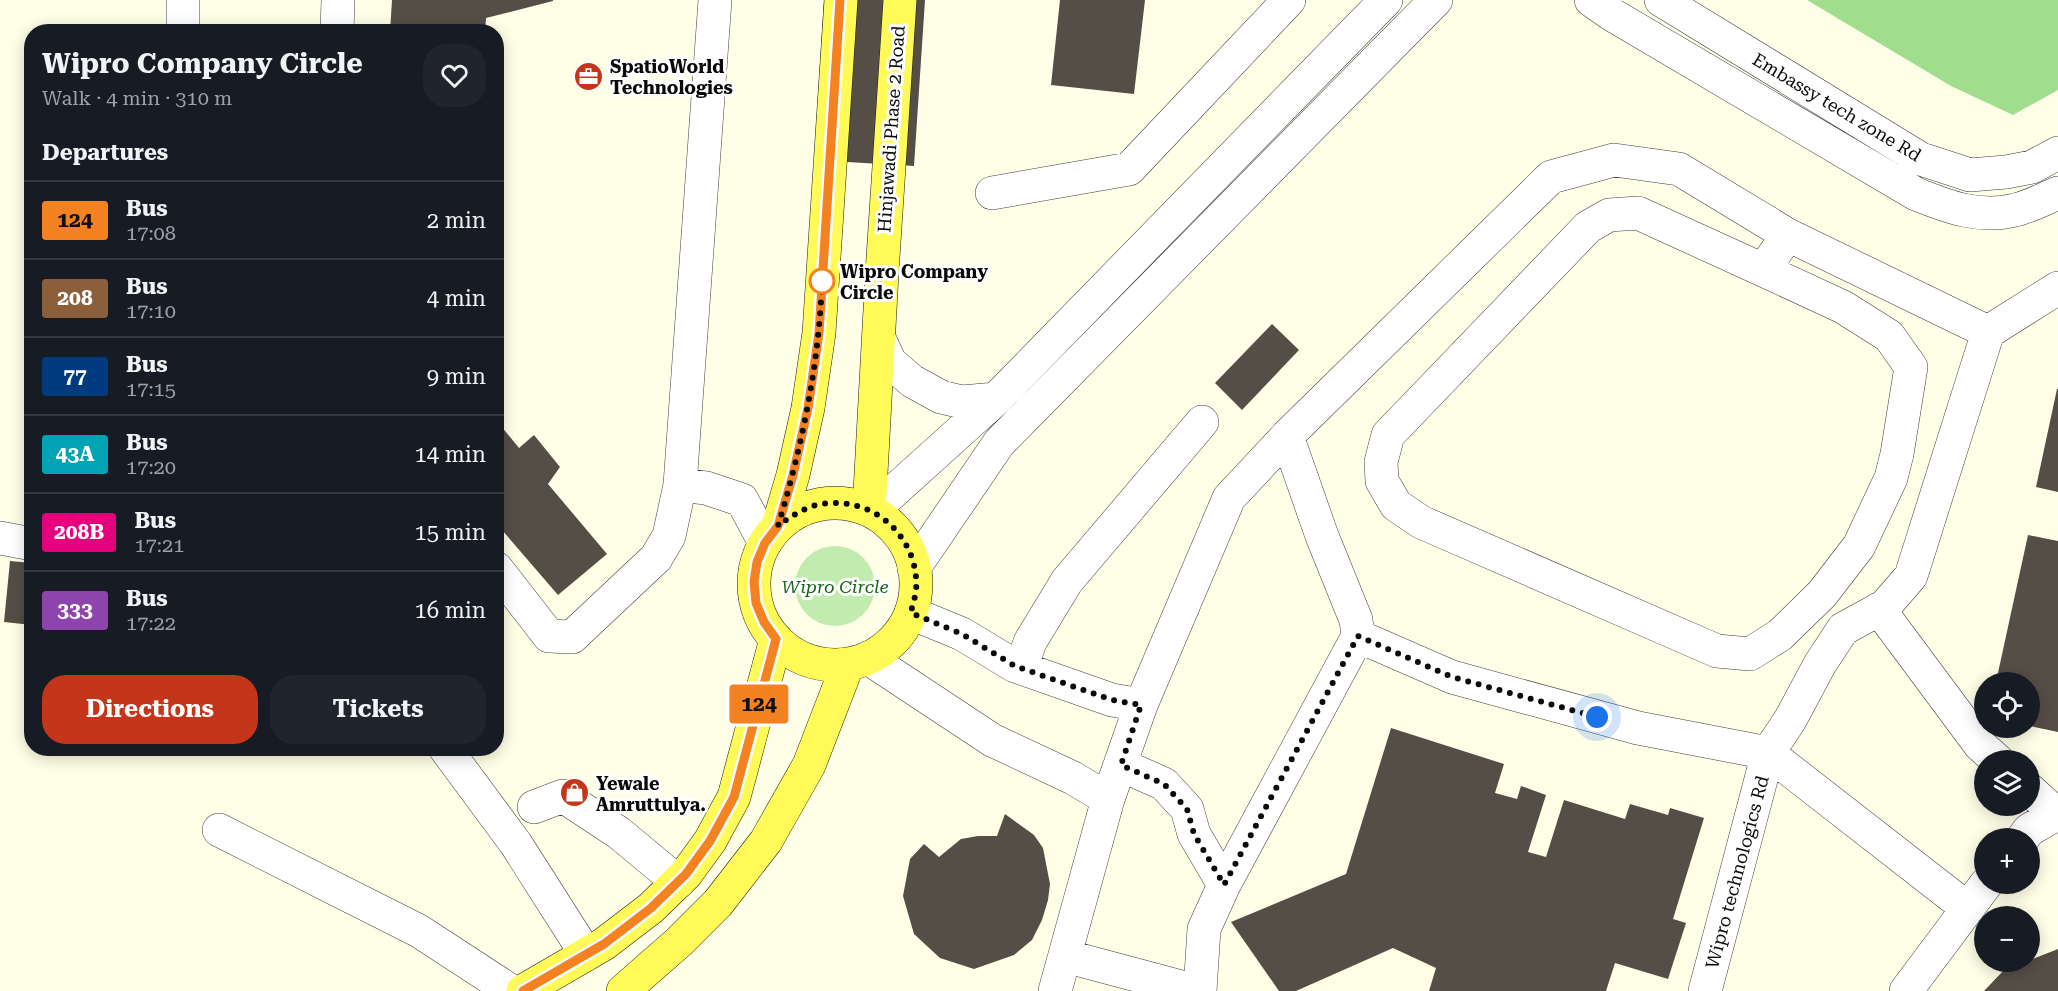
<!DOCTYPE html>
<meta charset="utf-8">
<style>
:root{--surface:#171b24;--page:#20242c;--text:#f1f3f6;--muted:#9ea1a6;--line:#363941;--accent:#c43519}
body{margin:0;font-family:"Roboto Serif",serif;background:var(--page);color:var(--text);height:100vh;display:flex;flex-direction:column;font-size:22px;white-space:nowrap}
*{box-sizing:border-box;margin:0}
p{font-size:20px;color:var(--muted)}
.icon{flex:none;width:33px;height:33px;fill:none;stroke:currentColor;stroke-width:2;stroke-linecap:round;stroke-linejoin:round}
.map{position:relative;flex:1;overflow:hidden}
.drawer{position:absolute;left:24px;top:24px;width:480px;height:732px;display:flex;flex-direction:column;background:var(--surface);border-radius:24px;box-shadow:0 3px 15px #0003}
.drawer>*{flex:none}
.badge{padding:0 12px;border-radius:4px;font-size:21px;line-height:39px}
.buttons{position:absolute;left:1974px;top:672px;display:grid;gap:12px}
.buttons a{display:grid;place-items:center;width:66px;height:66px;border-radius:50%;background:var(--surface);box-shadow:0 3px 15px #0003;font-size:30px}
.you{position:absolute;width:30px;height:30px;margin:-15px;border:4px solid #fff;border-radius:50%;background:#1a73e8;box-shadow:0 0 0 9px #1a73e833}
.map>.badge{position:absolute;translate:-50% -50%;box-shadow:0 0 0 3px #fff}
h2{padding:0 18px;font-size:22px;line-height:54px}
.round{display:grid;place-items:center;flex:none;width:63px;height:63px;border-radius:24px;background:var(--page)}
.overview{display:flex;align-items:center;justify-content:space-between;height:102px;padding:0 18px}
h1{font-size:28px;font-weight:700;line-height:45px}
.primary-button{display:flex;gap:12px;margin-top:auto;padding:12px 18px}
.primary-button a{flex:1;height:69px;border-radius:24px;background:var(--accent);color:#fff;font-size:24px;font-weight:700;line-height:69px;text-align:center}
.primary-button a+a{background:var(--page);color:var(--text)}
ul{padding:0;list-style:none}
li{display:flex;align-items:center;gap:18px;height:78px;padding:0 18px;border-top:2px solid var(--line)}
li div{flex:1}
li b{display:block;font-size:22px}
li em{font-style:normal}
li .badge{min-width:66px;font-weight:700;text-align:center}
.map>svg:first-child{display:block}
</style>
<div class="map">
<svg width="2058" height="991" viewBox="0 0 2058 991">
<rect width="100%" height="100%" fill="#ffffe8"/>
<path fill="#c2ecaf" d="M795 586a40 40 0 1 1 80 0a40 40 0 1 1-80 0Z"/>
<path fill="#a0de8d" d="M1807 0H2058V90L2013 115 1951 86Z"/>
<path fill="#544e46" d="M392 0H553V1L486 18 485 32H390Z
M824 0H925L914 166 814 160Z
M1060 0H1145L1134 94 1051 85Z
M1272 324 1299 350 1242 410 1215 383Z
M2057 389H2058V492L2036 487Z
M496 420 519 448 534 435 560 467 548 484 607 554 558 595 496 523Z
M2028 535 2058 541V732L2030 726V682H1996Z
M10 561 32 563V625L4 622Z
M1391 728 1504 764 1495 793 1517 799 1521 786 1546 795 1528 852 1546 857 1564 800 1625 819 1630 804 1668 815 1670 808 1704 818 1673 919 1686 923 1668 979 1615 963 1606 991H1429L1436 968 1393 948 1296 991H1279L1231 922 1346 874Z
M1005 814 1034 835 1043 848 1050 884 1048 900 1042 920 1032 940 1014 955 974 969 940 958 914 934 903 896 910 859 924 844 939 857 961 839 978 836H997Z
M2058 949V991H1984L2004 970 2030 962V960Z"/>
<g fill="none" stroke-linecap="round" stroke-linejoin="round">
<defs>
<path id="minor" d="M715 0 680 485 706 488 742 500 765 543
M1591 0 1611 14 1916 194C1948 207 1980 219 2015 210 2029 207 2044 199 2058 193
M1661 0 1921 159 1970 175 2006 172 2032 167 2058 153
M183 32V0
M337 32 338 0
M992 193 1129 169 1289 0
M1763 270 1638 213 1609 215 1588 227 1388 435 1381 462 1382 481 1396 505 1421 522 1717 651 1750 654 1780 635 1822 594 1859 546 1891 478 1897 454 1911 367 1889 336 1843 307 1763 270 1788 235
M879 338 890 362 912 381 941 397 962 402 996 399
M872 511 996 399 1386 0
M0 538 32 544
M496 568 549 636 572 637 656 558 669 536 680 485
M914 568 999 443 1436 0
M1879 609 1980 745 1997 760
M911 613 962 634 1015 666 1112 700 1141 705
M1358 636 1452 677 1638 728 1768 753 1790 720 1820 664 1843 629 1885 606 1911 576 1988 332
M868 658 992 740 1073 778 1108 799
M1021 668 1030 642 1067 581 1202 422
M445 748 516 844 586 954
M1121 765 1164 784 1187 809 1194 834 1224 885
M2030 790 2056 814
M534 807 563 796 619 833 678 882
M219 830 419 931 511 991
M2023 838 2029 830 2058 813
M1065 956 1196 991
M1055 991 1108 799 1141 705 1229 498 1287 436 1551 177 1614 160 1679 169 1788 235 1988 332 2058 288
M1200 991 1204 929 1224 885 1358 636 1356 620 1322 536 1287 436
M1705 991 1768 753 1967 908
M1906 991 1986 884"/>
<path id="major" d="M754 584a81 81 0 1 1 162 0a81 81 0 1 1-162 0Z
M869 510 882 273 900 0
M778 526 793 475 808 408 819 333 841 0
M523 991 604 944 651 908 686 874 710 841 734 797 776 639
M623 991 680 941 718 903 766 841 809 765 848 664"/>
</defs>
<use href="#minor" stroke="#3d3d3d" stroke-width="34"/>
<use href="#major" stroke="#1b1b1b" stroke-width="34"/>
<use href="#minor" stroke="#fff" stroke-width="33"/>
<use href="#major" stroke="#fffa58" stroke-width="33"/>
</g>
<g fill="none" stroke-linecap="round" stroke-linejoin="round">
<defs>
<path id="line" d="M523 991 604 944 651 908 686 874 710 841 734 797 776 639 764 622 756 603 754 582 757 562 765 543 778 526 793 475 808 408 819 333 840 0"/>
</defs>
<use href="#line" stroke="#fff" stroke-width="14"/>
<use href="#line" stroke="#f58220" stroke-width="9"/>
<path stroke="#0a0a0a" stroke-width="6" stroke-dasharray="0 10.8" d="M822 281C819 365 802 446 778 526 794 514 811 503 832 503 880 501 920 542 916 591 915 598 912 606 911 613L962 634 1015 666 1112 700 1141 705 1121 765 1164 784 1187 809 1194 834 1224 885 1358 636 1452 677 1597 717"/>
</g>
<defs>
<symbol id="office-disc" viewBox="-11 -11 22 22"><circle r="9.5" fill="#c43519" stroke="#fff"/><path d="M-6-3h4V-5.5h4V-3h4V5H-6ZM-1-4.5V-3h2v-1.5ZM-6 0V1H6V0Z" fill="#fff"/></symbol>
<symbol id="shop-disc" viewBox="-11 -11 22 22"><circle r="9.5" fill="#c43519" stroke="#fff"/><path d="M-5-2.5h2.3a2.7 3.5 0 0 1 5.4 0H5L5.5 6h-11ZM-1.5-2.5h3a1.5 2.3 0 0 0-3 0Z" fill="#fff"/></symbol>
</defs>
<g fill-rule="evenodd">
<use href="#office-disc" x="572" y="60" width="33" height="33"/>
<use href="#shop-disc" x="558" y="776" width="33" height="33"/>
</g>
<circle fill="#fff" stroke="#f58220" stroke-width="3" cx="822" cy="281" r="12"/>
<g text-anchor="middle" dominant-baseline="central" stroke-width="6" stroke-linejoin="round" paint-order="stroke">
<g font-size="18" font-weight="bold" fill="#0a0a0a" stroke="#fff" text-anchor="start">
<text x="610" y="66">SpatioWorld<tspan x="610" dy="21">Technologies</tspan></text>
<text x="596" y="783">Yewale<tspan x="596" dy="21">Amruttulya.</tspan></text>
</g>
<g font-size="18" fill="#0a0a0a" stroke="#fff">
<text transform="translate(1837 107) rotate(31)">Embassy tech zone Rd</text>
<text transform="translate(891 129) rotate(-86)">Hinjawadi Phase 2 Road</text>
<text transform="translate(1737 872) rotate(-75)">Wipro technologics Rd</text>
</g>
<g font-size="18" font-weight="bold" fill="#0a0a0a" stroke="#fff" text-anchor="start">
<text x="840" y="271">Wipro Company<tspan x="840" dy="21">Circle</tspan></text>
</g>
<g font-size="18" font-style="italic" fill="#176617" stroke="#fff">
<text x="835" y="586">Wipro Circle</text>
</g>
</g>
</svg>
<div class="buttons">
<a><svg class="icon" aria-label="locate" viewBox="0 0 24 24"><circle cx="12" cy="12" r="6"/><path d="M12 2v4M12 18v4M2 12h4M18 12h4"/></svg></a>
<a><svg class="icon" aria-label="layers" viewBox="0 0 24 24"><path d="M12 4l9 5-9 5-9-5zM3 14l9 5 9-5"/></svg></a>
<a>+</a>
<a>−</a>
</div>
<div class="you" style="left:1597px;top:717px"></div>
<b class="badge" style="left:759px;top:704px;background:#f58220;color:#111">124</b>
<section class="drawer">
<div class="overview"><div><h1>Wipro Company Circle</h1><p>Walk · 4 min · 310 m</p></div><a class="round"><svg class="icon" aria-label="heart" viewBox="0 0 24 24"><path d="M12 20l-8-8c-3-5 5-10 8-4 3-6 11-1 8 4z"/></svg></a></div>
<h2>Departures</h2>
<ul>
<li><span class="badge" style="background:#f58220;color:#111">124</span><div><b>Bus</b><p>17:08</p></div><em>2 min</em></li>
<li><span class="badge" style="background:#8b5e3c;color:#fff">208</span><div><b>Bus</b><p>17:10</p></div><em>4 min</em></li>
<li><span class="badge" style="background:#003b80;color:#fff">77</span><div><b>Bus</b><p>17:15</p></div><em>9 min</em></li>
<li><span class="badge" style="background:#00a3b4;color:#fff">43A</span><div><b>Bus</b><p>17:20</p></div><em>14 min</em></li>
<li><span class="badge" style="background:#e6007e;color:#fff">208B</span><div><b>Bus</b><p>17:21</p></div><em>15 min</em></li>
<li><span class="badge" style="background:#8e44ad;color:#fff">333</span><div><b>Bus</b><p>17:22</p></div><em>16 min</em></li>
</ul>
<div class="primary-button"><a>Directions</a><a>Tickets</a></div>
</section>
</div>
